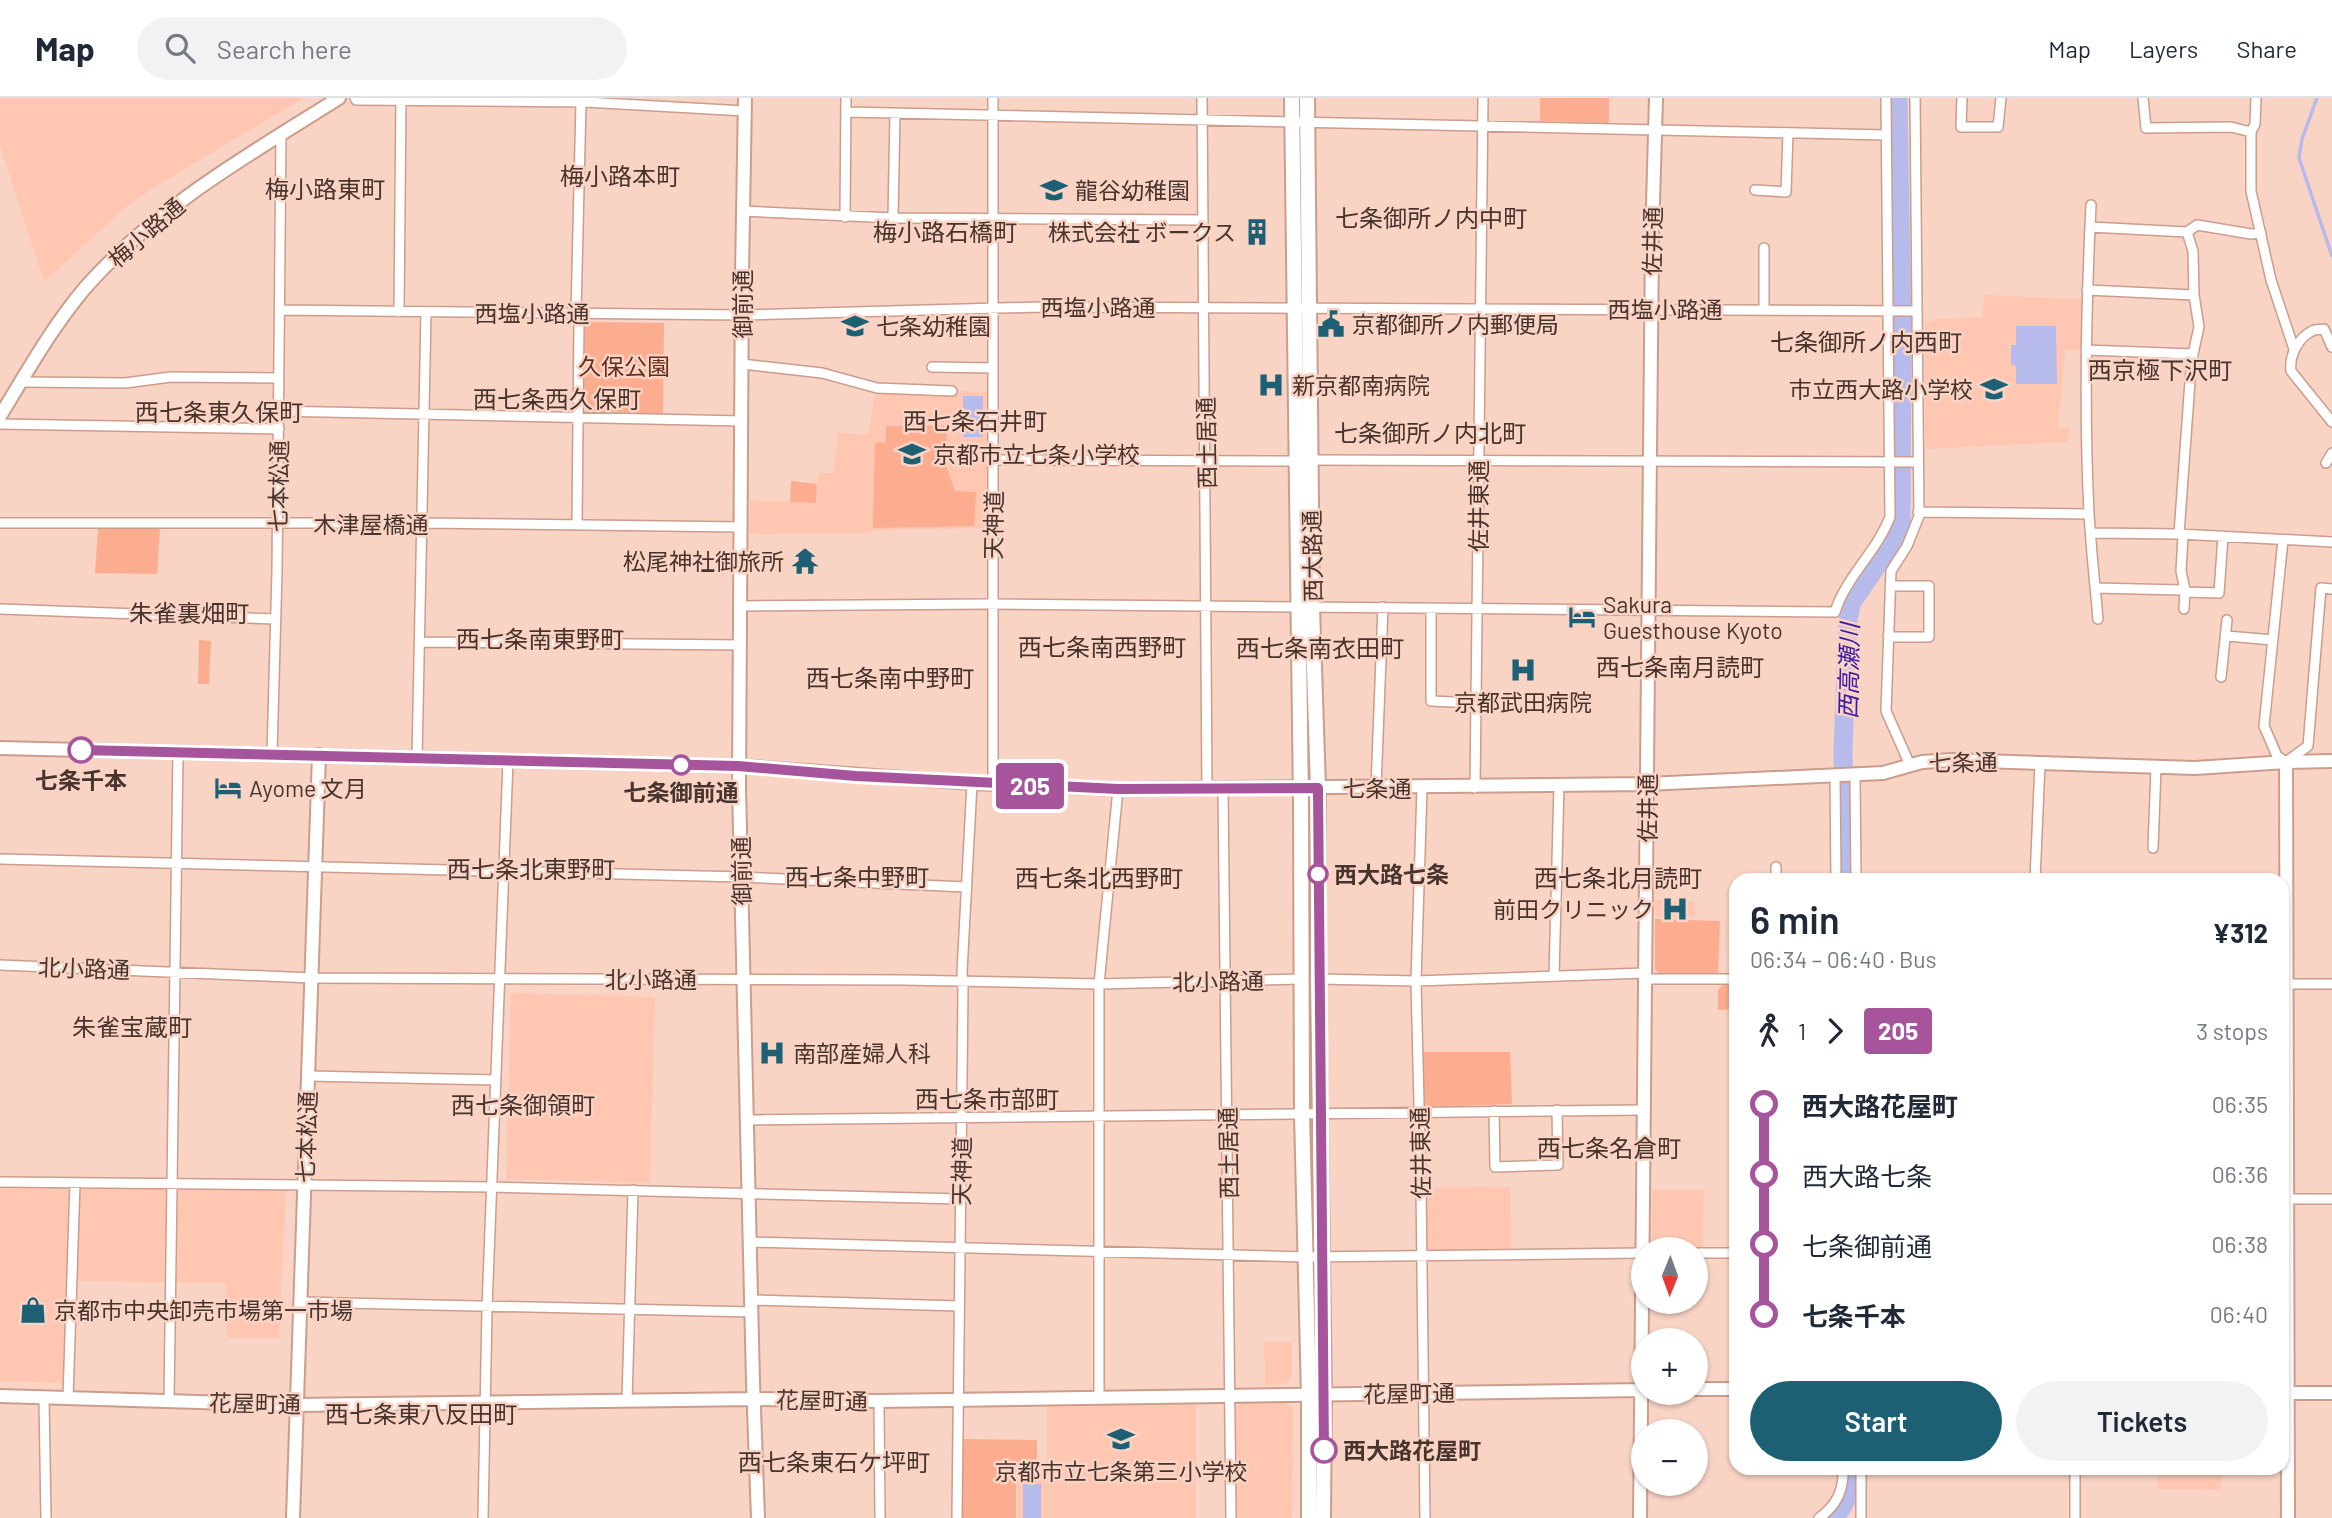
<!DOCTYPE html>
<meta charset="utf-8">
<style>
:root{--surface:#fff;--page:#f2f2f3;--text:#1f2937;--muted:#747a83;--line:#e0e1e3;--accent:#1d6074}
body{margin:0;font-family:Barlow,"Noto Sans JP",sans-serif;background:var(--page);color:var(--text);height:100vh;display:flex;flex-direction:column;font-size:26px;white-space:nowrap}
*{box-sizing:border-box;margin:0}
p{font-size:23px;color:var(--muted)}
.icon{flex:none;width:38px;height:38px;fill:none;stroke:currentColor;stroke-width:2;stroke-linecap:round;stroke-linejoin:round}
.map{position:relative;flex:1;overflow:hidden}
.side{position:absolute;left:1729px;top:775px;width:560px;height:602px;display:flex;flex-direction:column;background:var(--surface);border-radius:21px;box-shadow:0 2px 5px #0004}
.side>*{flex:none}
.badge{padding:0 14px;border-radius:5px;font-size:24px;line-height:46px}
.needle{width:46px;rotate:181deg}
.controls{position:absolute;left:1631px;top:1139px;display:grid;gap:14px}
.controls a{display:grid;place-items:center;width:77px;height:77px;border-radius:50%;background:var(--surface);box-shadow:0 2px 5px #0004;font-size:35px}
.map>.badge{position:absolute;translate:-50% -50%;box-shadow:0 0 0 4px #fff}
.legs{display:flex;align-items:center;gap:10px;height:77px;padding:0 21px;font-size:23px}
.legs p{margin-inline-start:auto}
.headline{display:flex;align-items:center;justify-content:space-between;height:119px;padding:0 21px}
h1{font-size:38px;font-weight:600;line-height:52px}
.cta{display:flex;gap:14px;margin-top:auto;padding:14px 21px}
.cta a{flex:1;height:80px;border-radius:42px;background:var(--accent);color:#fff;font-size:28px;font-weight:600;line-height:80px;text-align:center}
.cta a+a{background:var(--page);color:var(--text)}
ul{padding:0 21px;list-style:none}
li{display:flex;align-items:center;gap:24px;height:70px;font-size:26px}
li i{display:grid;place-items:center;width:10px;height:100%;margin:0 9px;background:currentColor}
li i::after{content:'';width:18px;height:18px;margin:-9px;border:5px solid;border-radius:50%;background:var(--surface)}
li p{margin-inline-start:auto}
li:first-child i{background:linear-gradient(#0000 50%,currentColor 0)}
li:last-child i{background:linear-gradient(currentColor 50%,#0000 0)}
header{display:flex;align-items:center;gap:42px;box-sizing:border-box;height:98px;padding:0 35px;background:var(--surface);border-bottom:2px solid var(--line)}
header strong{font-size:33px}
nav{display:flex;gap:38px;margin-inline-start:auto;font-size:24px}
.search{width:490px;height:63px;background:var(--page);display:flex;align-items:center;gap:18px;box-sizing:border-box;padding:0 24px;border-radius:38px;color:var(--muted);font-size:26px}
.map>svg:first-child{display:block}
</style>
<header>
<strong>Map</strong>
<div class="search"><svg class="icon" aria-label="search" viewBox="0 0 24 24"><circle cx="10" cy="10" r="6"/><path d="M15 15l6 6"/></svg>Search here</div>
<nav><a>Map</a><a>Layers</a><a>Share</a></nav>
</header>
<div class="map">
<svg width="2332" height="1420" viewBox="0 0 2332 1420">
<rect width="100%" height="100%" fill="#f9d3c4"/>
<path fill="#ffc7b2" d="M0 0H304L156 88 126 109 44 184 0 47Z
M1985 197 2082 201V252H2065L2058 329 2070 331 2067 344 1925 351V224L1941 221 1982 219Z
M877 287 989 295 988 430 875 432 870 435 749 436 750 402 817 405 818 375H833L838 335 868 337Z
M1655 802 1695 803V819L1655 818Z
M511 895 655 899 650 1085 506 1081Z
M0 1089 286 1091 279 1240H227L226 1185 66 1183 64 1285 0 1283Z
M1510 1089 1511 1154 1430 1155 1425 1149 1424 1090Z
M1652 1092H1704L1703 1152H1652Z
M1264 1244H1292V1279L1285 1286 1265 1287Z
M1196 1304V1420H1017V1376H1047V1305Z
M1241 1304H1285L1293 1311 1292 1420H1236V1310Z
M2157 1370H2222L2221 1392 2157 1391Z"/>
<path fill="#fcad8f" d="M1540 0H1609V25L1540 23Z
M590 224 664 225 663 316 588 313 584 309 585 227Z
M886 328H947L946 368 955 393 976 394 974 428 873 430 875 345 886 344Z
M791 383 817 386 816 405 790 404Z
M124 429 160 430 157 476 95 475 98 431Z
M199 542 211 543 209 586H198Z
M1655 821 1720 823 1718 875 1659 876 1655 871Z
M1724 885H1736V911L1718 912V892Z
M1423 954H1510L1512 1006 1427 1009 1423 1004Z
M962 1341 1037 1342V1375H1016V1420H960Z"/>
<path fill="#b7bbeb" d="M2016 228H2056L2057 286H2016V268L2011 266V247H2016Z
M963 298H983V339H963Z
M1023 1386H1041V1420H1023Z"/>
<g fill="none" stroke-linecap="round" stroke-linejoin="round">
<path stroke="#b7bbeb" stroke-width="3.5" d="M2317 0 2302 41 2299 60 2332 158"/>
<path stroke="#b7bbeb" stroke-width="19" d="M1845 782 1843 652 1848 520 1852 504 1885 456 1901 426 1902 236 1898 0
M1834 1420C1847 1406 1851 1390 1851 1370"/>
<defs>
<path id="street" d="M355 0 356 2 585 4 745 13
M1202 0 1207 691
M1962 0 1961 29H1998L2001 0
M2143 0 2146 30 2231 29 2251 34
M2256 0 2255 26 2251 34V93L2271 182 2294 251
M846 14 1886 37
M1755 92 1786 94 1788 35
M2091 107C2086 210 2084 313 2089 415 2091 451 2095 486 2098 521
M743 113 893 120 1203 122
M845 119 846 0
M893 120 895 16
M2090 129 2187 134 2197 127 2251 136 2261 135
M1764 150V212
M2087 192 2194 197
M280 212 742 217 1041 209 1917 213
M399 214 401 0
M2332 249 2324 231C2320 232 2315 231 2312 233 2298 240 2289 258 2291 273L2332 324
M2086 252 2193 256
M742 266 822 275 877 290 952 293
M932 269 993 270
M21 284 125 285 171 279 278 280
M278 313 742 323
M0 326 279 331
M994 362 1296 363
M1311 362 1918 364
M2326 365 2332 355
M1918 414 2089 416
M0 425H422L741 429
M577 427 579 225 576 216 581 4
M2091 435 2179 436 2332 444
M2179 436 2190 283 2193 256 2199 229 2194 197 2193 153 2187 134
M2183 437 2181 473 2185 492 2184 511
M2283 442 2264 628 2277 658 2286 664 2308 648 2321 490 2332 491
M2095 490 2181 492 2185 494 2219 495 2223 438
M741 508 988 506 1835 514C1847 477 1876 455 1890 419L1886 0
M1431 510V603L1477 605
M0 511 276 521
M2227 538 2273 542
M1888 539H1929V488H1890
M420 544 741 547
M2221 579 2227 522
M272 656 277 473 281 36
M417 661 426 215
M1910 667 1886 613 1891 473 1907 448 1919 418 1915 0
M1835 678 1836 782
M1855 678 1856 782
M993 686V0
M1376 689 1383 509
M1422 690 1416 883 1421 1088 1425 1420
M1475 690 1483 0
M1223 691 1231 1420
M2153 750 2156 670
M0 761 741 779 966 789
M1776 782V769
M2035 782 2040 665
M0 867 312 880 903 882 1099 886 1302 881
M1554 878 1559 687
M1318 881 1416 883 1645 875
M1645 881H1736
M2285 886H2332
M308 978 496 982
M1494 1013 1495 1069 1558 1067 1557 1012
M747 1022 1644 1012
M0 1084 492 1089 960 1101
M2282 1101H2332
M750 1144 1305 1159 1643 1155
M1696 1155H1736
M751 1202 959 1208
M300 1204C450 1208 601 1211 752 1214
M44 1300 46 1420
M68 1300 75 1085
M1099 1300V886L1118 691
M169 1303 178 654
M627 1303 633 1092
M879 1303 880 1420
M1861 1370V1420
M483 1420 487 1210 508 663
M957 1420 963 892 962 874 972 685
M1819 1420C1837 1407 1844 1392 1843 1370
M2075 1420V1370"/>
<path id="secondary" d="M745 0 742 176 739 690 753 1284 758 1420
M0 318C27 274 52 229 85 190 156 109 250 56 339 0
M0 650 738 668 972 685 1118 691 1647 686 1883 675 1922 664 1952 662 2195 670 2286 664 2332 663
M2286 664 2288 1420
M1696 1291H1736
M2282 1295H2332
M0 1298 295 1307 755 1301 877 1303 1643 1292
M293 1420 319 657
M1640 1420 1652 141 1656 0"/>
<path id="primary" d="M1292 0 1301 704 1302 1016 1309 1297V1420
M1307 0 1312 509 1318 690V881L1324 1296 1323 1420"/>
</defs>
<use href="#street" stroke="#cb9d8c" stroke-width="12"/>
<use href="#secondary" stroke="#cb9d8c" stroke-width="16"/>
<use href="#primary" stroke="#cb9d8c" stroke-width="18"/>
<use href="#street" stroke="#fff" stroke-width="9"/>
<use href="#secondary" stroke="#fff" stroke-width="12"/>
<use href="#primary" stroke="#fff" stroke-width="14"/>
</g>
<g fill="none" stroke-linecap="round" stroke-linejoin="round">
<defs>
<path id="line-1" d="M81 652 738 668 856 678 1118 691 1318 690 1324 1352"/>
</defs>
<use href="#line-1" stroke="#fff" stroke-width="16"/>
<use href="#line-1" stroke="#a6559d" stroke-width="10"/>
</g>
<defs>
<symbol id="school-bare" viewBox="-9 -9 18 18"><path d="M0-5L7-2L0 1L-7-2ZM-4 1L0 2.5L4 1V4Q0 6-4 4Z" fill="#1d6074" stroke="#f9d3c4" stroke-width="2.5" paint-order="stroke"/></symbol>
<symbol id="building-bare" viewBox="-9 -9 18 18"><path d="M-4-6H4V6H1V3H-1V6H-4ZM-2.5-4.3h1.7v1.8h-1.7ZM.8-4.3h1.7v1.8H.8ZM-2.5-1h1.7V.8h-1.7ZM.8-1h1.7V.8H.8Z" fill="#1d6074" stroke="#f9d3c4" stroke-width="2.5" paint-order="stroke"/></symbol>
<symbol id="civic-bare" viewBox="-9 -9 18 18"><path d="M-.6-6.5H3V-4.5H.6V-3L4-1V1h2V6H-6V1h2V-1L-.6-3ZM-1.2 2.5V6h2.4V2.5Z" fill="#1d6074" stroke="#f9d3c4" stroke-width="2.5" paint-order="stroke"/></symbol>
<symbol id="hospital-bare" viewBox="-9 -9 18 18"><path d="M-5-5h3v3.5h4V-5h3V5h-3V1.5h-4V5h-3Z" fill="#1d6074" stroke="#f9d3c4" stroke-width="2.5" paint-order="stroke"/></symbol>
<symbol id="temple-bare" viewBox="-9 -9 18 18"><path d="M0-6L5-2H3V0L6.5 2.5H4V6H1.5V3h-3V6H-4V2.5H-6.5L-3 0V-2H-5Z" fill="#1d6074" stroke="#f9d3c4" stroke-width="2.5" paint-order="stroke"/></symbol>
<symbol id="hotel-bare" viewBox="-9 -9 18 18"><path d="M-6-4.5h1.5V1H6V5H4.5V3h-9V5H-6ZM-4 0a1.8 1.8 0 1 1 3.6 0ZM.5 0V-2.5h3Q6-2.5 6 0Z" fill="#1d6074" stroke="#f9d3c4" stroke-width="2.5" paint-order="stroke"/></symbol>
<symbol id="shop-bare" viewBox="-9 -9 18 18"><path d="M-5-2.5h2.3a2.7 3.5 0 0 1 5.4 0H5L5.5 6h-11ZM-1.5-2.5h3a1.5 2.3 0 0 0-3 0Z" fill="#1d6074" stroke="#f9d3c4" stroke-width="2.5" paint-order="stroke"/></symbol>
</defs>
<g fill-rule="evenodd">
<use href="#school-bare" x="1035" y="73" width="38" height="38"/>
<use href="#building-bare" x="1238" y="115" width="38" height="38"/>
<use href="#civic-bare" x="1312" y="207" width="38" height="38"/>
<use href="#school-bare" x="836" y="209" width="38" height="38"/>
<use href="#hospital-bare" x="1252" y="268" width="38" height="38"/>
<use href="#school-bare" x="1975" y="272" width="38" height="38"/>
<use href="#school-bare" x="893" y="337" width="38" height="38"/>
<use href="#temple-bare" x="786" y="444" width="38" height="38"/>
<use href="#hotel-bare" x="1563" y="500" width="38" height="38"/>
<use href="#hospital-bare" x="1504" y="553" width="38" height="38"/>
<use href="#hotel-bare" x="209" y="671" width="38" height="38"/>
<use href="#hospital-bare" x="1656" y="792" width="38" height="38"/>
<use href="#hospital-bare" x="753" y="936" width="38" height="38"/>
<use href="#shop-bare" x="14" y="1193" width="38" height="38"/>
<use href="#school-bare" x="1102" y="1322" width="38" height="38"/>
</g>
<g fill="#fff" stroke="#a6559d" stroke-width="3.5">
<circle cx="81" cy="652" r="12"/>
<circle cx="681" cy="667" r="9"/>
<circle cx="1318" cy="776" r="9"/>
<circle cx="1324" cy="1352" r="12"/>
</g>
<g text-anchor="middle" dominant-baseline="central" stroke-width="5" stroke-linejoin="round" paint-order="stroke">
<g font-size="23" fill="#47342d" stroke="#f9d3c4" text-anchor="start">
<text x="1075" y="92">龍谷幼稚園</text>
<text x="1236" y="134" text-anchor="end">株式会社 ボークス</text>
<text x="1352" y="226">京都御所ノ内郵便局</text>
<text x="876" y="228">七条幼稚園</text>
<text x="1292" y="287">新京都南病院</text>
<text x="1973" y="291" text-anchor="end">市立西大路小学校</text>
<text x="933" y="356">京都市立七条小学校</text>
<text x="784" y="463" text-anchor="end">松尾神社御旅所</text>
<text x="1603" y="506">Sakura<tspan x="1603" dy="26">Guesthouse Kyoto</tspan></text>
<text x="1523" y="604" text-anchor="middle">京都武田病院</text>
<text x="249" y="690">Ayome 文月</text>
<text x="1654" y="811" text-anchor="end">前田クリニック</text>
<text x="793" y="955">南部産婦人科</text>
<text x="54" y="1212">京都市中央卸売市場第一市場</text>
<text x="1121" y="1373" text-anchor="middle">京都市立七条第三小学校</text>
</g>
<g font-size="23" fill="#47342d" stroke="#f9d3c4">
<text transform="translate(146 134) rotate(-41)">梅小路通</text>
<text transform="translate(1652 143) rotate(-89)">佐井通</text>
<text transform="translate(742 206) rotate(-90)">御前通</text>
<text x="1098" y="209">西塩小路通</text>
<text x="1665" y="211">西塩小路通</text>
<text x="532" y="215">西塩小路通</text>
<text transform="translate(1206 345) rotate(-91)">西土居通</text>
<text transform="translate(278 388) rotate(-89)">七本松通</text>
<text transform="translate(1478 408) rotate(-90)">佐井東通</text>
<text x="371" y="426">木津屋橋通</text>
<text transform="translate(993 427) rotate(-89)">天神道</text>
<text transform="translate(1312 458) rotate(-91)">西大路通</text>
<text transform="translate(1963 664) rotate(-1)">七条通</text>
<text x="1377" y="690">七条通</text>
<text transform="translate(1647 710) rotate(-90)">佐井通</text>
<text transform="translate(741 773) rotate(-91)">御前通</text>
<text transform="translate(84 870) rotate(2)">北小路通</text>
<text x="651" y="881">北小路通</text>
<text transform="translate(1218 883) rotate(-1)">北小路通</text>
<text transform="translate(306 1039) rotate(-88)">七本松通</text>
<text transform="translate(1228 1055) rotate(-91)">西土居通</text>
<text transform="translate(1420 1055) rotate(-91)">佐井東通</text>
<text transform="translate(961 1073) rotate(-89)">天神道</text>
<text transform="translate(1409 1295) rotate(-1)">花屋町通</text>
<text transform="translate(822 1302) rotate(1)">花屋町通</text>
<text transform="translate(255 1305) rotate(1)">花屋町通</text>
</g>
<g font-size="23" fill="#612f1b" stroke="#f9d3c4">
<text x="624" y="268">久保公園</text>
</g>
<g font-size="23" font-weight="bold" fill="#47342d" stroke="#f9d3c4">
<text x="81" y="682">七条千本</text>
<text x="681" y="694">七条御前通</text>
<text x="1334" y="776" text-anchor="start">西大路七条</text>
<text x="1343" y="1352" text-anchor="start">西大路花屋町</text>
</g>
<g font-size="24" fill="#47342d" stroke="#f9d3c4">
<text x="620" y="77">梅小路本町</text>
<text x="325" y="90">梅小路東町</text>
<text x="1431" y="119">七条御所ノ内中町</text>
<text x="945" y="133">梅小路石橋町</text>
<text x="1866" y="243">七条御所ノ内西町</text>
<text x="2160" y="271">西京極下沢町</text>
<text x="557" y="300">西七条西久保町</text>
<text x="219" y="313">西七条東久保町</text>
<text x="975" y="322">西七条石井町</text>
<text x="1430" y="334">七条御所ノ内北町</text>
<text x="189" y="514">朱雀裏畑町</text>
<text x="540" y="540">西七条南東野町</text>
<text x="1102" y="548">西七条南西野町</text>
<text x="1320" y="549">西七条南衣田町</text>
<text x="1680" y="568">西七条南月読町</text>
<text x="890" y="579">西七条南中野町</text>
<text x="531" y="770">西七条北東野町</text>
<text x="857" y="778">西七条中野町</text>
<text x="1099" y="779">西七条北西野町</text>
<text x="1618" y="779">西七条北月読町</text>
<text x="132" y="928">朱雀宝蔵町</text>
<text x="987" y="1000">西七条市部町</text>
<text x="523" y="1006">西七条御領町</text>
<text x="1609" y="1049">西七条名倉町</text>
<text x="421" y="1315">西七条東八反田町</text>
<text x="834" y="1363">西七条東石ケ坪町</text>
</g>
<g font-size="24" font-style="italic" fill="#3b1ca5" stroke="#f9d3c4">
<text transform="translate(1848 573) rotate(-89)">西高瀬川</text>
</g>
</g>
</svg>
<div class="controls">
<a><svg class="needle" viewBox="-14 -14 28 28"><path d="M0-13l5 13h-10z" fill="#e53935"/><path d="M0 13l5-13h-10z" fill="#747a83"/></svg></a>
<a>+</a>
<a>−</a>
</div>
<b class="badge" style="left:1030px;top:688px;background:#a6559d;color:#fff">205</b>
<section class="side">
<div class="headline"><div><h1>6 min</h1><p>06:34 – 06:40 · Bus</p></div><b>¥312</b></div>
<div class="legs"><svg class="icon" aria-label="walk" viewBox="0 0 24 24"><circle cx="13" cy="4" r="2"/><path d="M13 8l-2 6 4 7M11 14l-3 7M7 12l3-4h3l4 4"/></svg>1<svg class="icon" aria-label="forward" viewBox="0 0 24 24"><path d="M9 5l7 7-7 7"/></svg><b class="badge" style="background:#a6559d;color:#fff">205</b><p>3 stops</p></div>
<ul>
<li><i style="color:#a6559d"></i><b>西大路花屋町</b><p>06:35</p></li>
<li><i style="color:#a6559d"></i><span>西大路七条</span><p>06:36</p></li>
<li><i style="color:#a6559d"></i><span>七条御前通</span><p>06:38</p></li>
<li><i style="color:#a6559d"></i><b>七条千本</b><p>06:40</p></li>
</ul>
<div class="cta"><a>Start</a><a>Tickets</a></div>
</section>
</div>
